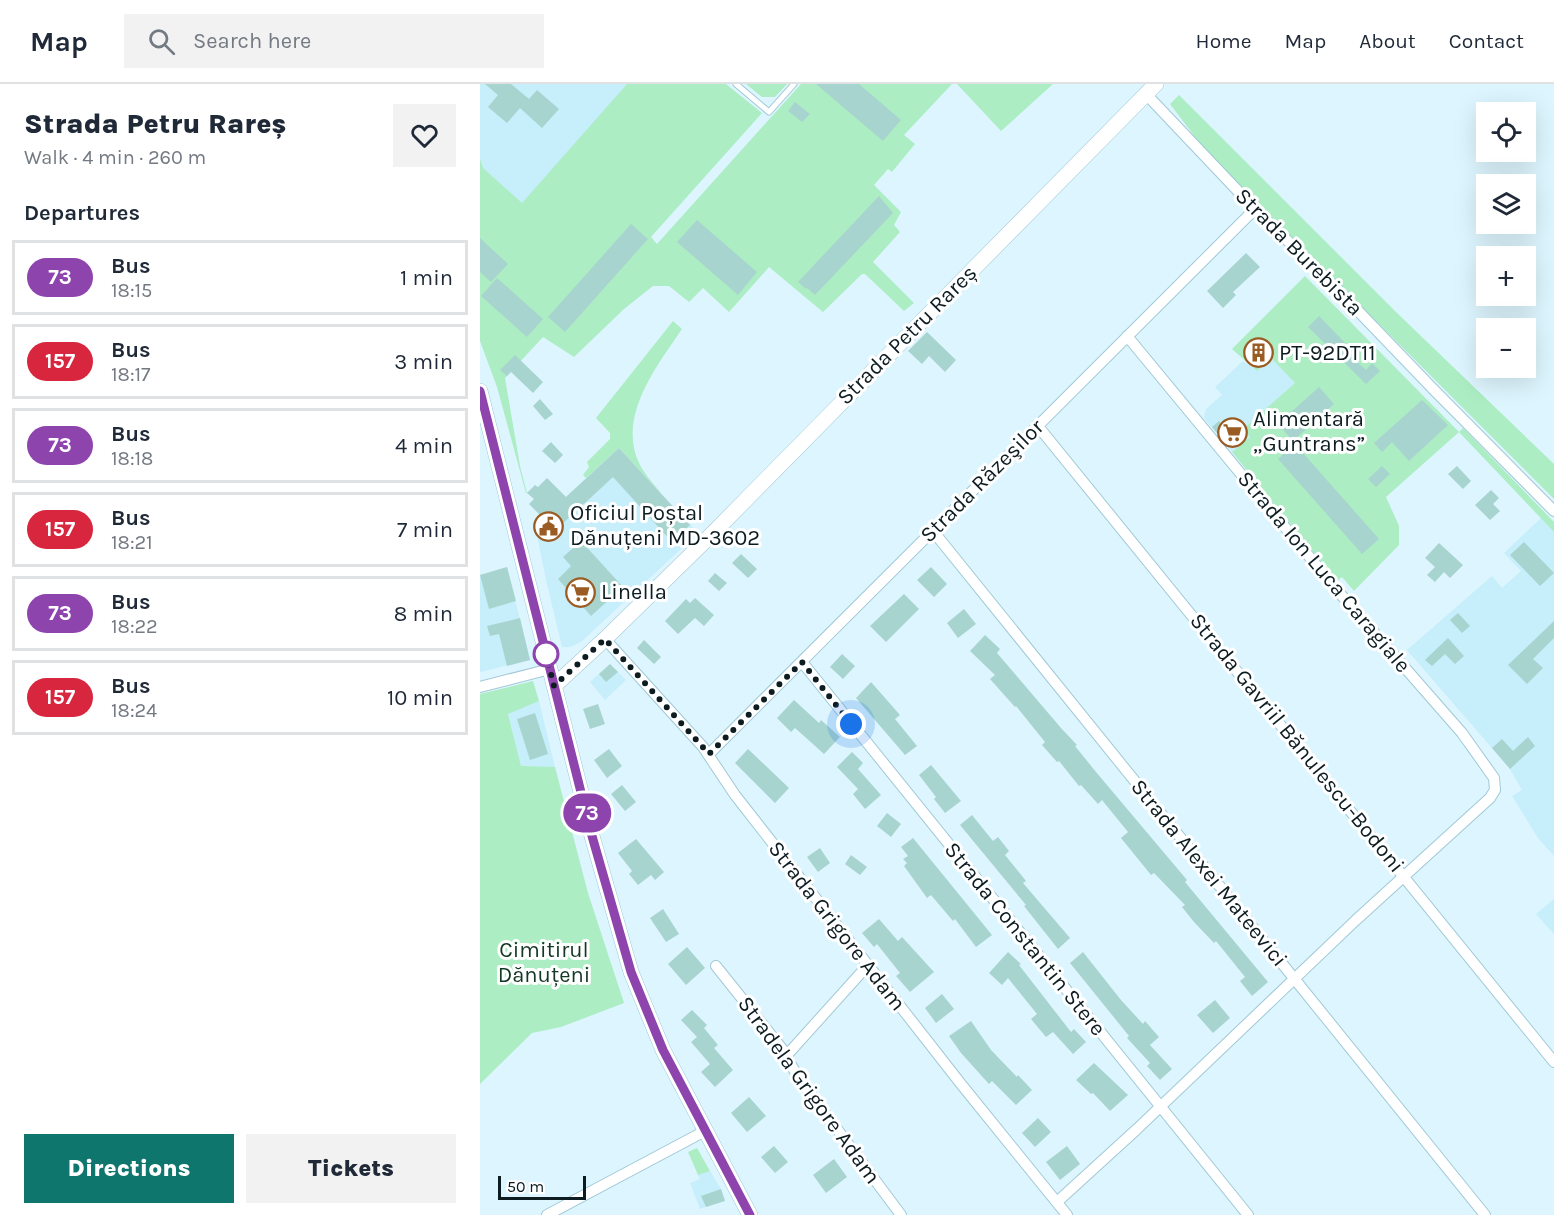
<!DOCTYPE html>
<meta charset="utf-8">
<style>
:root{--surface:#fff;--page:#f2f2f3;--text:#1f2937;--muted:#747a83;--line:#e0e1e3;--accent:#0f766e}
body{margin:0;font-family:Karla,sans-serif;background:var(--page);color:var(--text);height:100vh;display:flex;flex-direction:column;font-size:22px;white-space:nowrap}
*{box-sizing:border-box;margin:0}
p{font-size:20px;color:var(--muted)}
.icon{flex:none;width:33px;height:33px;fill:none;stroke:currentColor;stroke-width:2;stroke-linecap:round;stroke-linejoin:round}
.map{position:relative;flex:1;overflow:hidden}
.panel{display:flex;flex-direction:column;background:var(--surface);width:480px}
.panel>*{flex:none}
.badge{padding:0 12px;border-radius:20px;font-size:21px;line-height:39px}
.fabs{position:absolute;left:996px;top:18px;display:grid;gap:12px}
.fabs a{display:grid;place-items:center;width:60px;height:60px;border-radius:0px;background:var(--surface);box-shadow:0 6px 24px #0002;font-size:30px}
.scale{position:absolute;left:18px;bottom:15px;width:88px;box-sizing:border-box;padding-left:6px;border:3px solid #0c1c21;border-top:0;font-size:16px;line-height:21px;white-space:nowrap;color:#0c1c21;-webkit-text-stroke:4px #fff;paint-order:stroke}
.you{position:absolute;width:30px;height:30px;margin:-15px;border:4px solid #fff;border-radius:50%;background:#1a73e8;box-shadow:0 0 0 9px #1a73e833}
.map>.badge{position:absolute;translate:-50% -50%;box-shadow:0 0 0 3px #fff}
h2{padding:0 24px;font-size:22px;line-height:54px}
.round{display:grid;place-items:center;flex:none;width:63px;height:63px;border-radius:0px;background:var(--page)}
.overview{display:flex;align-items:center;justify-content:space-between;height:102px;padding:0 24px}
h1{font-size:28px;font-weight:800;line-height:45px}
.action{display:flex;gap:12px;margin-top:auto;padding:12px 24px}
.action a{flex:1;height:69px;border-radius:0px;background:var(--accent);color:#fff;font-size:24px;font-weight:800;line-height:69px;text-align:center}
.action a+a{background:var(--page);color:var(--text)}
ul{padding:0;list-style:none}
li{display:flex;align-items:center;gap:18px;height:75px;margin:0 12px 9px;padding:0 12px;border:3px solid var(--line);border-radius:0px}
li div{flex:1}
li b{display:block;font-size:22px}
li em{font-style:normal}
li .badge{min-width:66px;font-weight:700;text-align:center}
header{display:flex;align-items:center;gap:36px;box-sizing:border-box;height:84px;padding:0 30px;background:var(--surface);border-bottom:2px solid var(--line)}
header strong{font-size:28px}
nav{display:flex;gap:33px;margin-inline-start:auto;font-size:21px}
.search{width:420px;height:54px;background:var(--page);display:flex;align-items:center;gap:15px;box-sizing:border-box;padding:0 21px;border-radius:0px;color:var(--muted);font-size:22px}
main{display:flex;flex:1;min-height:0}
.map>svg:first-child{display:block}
</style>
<header>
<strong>Map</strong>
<div class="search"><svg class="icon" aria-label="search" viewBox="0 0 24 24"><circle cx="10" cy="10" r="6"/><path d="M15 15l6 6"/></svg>Search here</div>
<nav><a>Home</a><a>Map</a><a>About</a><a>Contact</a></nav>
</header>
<main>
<section class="panel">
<div class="overview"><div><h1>Strada Petru Rareș</h1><p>Walk · 4 min · 260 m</p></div><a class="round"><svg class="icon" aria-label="heart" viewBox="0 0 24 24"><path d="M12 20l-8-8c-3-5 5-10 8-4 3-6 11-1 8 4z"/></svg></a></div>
<h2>Departures</h2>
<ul>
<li><span class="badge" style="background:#8e44ad;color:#fff">73</span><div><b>Bus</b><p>18:15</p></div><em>1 min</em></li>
<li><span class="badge" style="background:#d7263d;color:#fff">157</span><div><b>Bus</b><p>18:17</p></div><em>3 min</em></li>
<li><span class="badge" style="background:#8e44ad;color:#fff">73</span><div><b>Bus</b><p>18:18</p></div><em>4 min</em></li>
<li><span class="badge" style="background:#d7263d;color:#fff">157</span><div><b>Bus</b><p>18:21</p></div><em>7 min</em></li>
<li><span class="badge" style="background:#8e44ad;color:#fff">73</span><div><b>Bus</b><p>18:22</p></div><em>8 min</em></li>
<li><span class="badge" style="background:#d7263d;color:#fff">157</span><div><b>Bus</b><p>18:24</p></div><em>10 min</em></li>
</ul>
<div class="action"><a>Directions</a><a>Tickets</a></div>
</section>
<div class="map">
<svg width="1074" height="1131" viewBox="0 0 1074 1131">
<rect width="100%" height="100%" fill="#ddf5fe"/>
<path fill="#c6eefb" d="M0 0H147L114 40 203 116 42 120 2 84 0 75Z
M791 274 815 299 763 345 770 353 752 368 724 334 726 325 742 311 735 303 763 277 777 287Z
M139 364 218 449 101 558 90 563H82L66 496 55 441Z
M1061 434 1074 448V772L1058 754 1032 712 1042 706 1030 685 927 566 1012 492 1022 504 1041 487 1024 469Z
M27 483 50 576 0 588V491Z
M130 580 146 596 125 616 110 598Z
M59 617 75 683H41L28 629Z
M1074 815V850L1056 830Z
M230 1087 241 1105 245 1116 220 1125 210 1099 220 1095 218 1091Z"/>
<path fill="#acedc3" d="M147 0H246L282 29 171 153 177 160 321 0H472L424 51 435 60 412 88 408 85 394 101 421 128 414 141 420 148 393 178 434 219 424 227 385 190H382L343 228 289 183 249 228 223 204 209 218 189 202H173L144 225 94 273 63 253 25 294 40 382 47 409H46L17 303 0 257V75L3 84 42 119Z
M266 0H307L295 13H282Z
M477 0H573L521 47Z
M699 11 917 229 1074 380V415L725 66 690 20Z
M825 192 979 348 983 344 1074 438V448L979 348 906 413 919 442V461L874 507 862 493 857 497 752 368 770 353 763 345 815 299 791 274 777 287 752 265Z
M193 237 202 245C177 282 137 332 159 379 164 390 174 400 181 409L139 364 106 394 103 391 109 383 107 378 130 355V349L116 334Z
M53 597 59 617 28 630 41 682 75 683 108 809 144 919 81 943 52 949 0 1000V610Z
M217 1064 230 1087 218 1091 208 1068Z"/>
<path fill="#a8d4cf" d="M5 0H31L49 15 57 6 79 25 62 44 40 24 27 39 8 23 18 11Z
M336 0H379L421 36 403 57Z
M315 18 330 30 322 38 308 27Z
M399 112 413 129 335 211 327 204 326 205 318 198Z
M217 136 277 188 258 211 197 158Z
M151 140 168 155 85 248 68 233Z
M0 154 28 180 11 198 0 188Z
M766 169 780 183 753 208 756 211 743 224 727 207Z
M17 194 63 235 47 253 1 212Z
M839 232 875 269 871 272 886 286 892 279 900 287 886 300 828 243Z
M447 248 476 276 465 288 449 272 442 280 428 267Z
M776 258 788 270 779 279 768 267Z
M35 271 63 298 53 309 31 288 27 292 20 286Z
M839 303 854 320 813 357 798 340Z
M60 315 73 330 65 336 53 322Z
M942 316 968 341 929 377 912 358 902 368 894 359Z
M739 337 746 345 755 337 763 345 751 356 746 350 741 354 732 343Z
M71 358 83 371 75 379 62 367Z
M815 360 899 455 882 470 798 375Z
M139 364 210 441 192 458 133 393 67 454 55 441 63 434 49 420 54 415 47 409 55 401 58 403 67 394 86 413Z
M902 382 910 390 896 403 888 395Z
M977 382 991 397 983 405 968 390Z
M1011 406 1019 414 1013 420 1020 427 1010 436 995 421Z
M101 457 143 503 111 532 78 495 91 482 83 473Z
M1044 458 1074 489 1060 502 1030 471Z
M959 459 983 481 970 494 964 488 955 498 947 491 955 483 945 474Z
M261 470 277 485 268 494 252 479Z
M27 483 36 517 9 525 0 491Z
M451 483 467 500 454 513 437 496Z
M235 489 247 499 239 507 228 497Z
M424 510 439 525 406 558 390 542Z
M215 514 234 531 224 542 215 534 198 550 185 537 206 515 210 519Z
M484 525 496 540 478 554 467 539Z
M978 529 990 542 982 549 970 536Z
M40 534 50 576 27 582 19 550 10 552 7 542Z
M1074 537V554L1053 575 1063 584 1047 600 1028 581Z
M505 551 520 565 517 569 581 644 597 661 595 662 616 688 707 796 705 798 788 898 772 912 760 897 765 893 736 857 734 859 714 838 702 823 705 821 674 789 671 791 641 754 648 748 622 716 618 720 601 701 599 702 579 677 577 678 562 661 565 658 536 622 535 623 510 595 515 591 490 567Z
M968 554 984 572 975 580 965 570 952 582 945 576Z
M164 556 181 573 174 580 157 564Z
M362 570 375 582 363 595 350 583Z
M130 580 138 588 126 598 119 590Z
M391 598 420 631 415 635 437 662 425 671 376 614Z
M314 616 339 639 341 636 360 653 344 670 315 644 311 648 297 634Z
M118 620 125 640 110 645 103 625Z
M55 629 68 670 50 676 37 635Z
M1048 653 1055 662 1030 685 1012 664 1022 655 1033 667Z
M129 665 142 682 127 694 114 676Z
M268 665 309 704 295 719 255 679Z
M372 668 383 679 378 685 401 711 385 725 373 710 378 705 357 683Z
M451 681 481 717 465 729 454 715 456 713 439 691Z
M142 701 156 718 145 727 131 710Z
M407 729 421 740 411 753 397 742Z
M492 731 513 757 518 753 529 767 525 771 546 797 543 799 590 854 578 865 544 822 546 821 480 741Z
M433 754 512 851 496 863 475 835 473 837 451 811 447 814 424 782 427 779 423 775 428 772 421 763Z
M156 755 184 788 175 796 171 791 158 801 149 790 152 787 138 769Z
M340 764 350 779 338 788 327 773Z
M371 771 387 783 380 791 365 780Z
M183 825 199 850 186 858 170 834Z
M399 835 418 857 422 853 454 888 430 908 416 892 420 889 397 860 394 863 382 849Z
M207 863 225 884 206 901 188 880Z
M528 868 541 880 539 881 591 948 594 945 606 958 593 970 573 948 566 953 551 935 557 930 528 894 522 901 509 889Z
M603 868 641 916 663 940 665 937 679 953 670 961 692 985 680 996 667 982 670 979 647 954 649 952 590 879Z
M462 910 474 925 456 939 445 924Z
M735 916 750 934 733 949 717 931Z
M212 926 227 941 224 944 238 961 234 964 253 986 235 1003 221 988 230 980 211 958 217 953 201 936Z
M491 937 511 966 537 993 538 991 552 1006 536 1021 512 997 509 1000 481 969 469 952Z
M614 979 648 1011 630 1027 613 1009 611 1010 596 996Z
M269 1013 286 1032 267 1048 251 1029Z
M558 1034 571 1048 555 1063 542 1049Z
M294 1062 308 1078 295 1089 281 1073Z
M587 1062 600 1080 580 1096 566 1078Z
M354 1075 367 1093 346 1109 333 1091Z
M241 1105 245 1117 226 1123 221 1112Z"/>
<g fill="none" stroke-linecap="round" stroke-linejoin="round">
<defs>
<path id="lane" d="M256 0 289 28 314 0"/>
<path id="street" d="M666 10 775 125 857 205 954 306 1074 427
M557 341 1074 978
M453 447 1005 1131
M125 555 223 663 255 711 481 1000 587 1131
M322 578 768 1131
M0 603 70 585
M229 670 775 125
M236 882 307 971 308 976 319 994 421 1131
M307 971 388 881
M577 1118 657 1045 876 836 1010 714 1015 706 1014 694 982 649 856 505 647 252
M67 1131 225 1047"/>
<path id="secondary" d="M0 307 112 752 151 888 183 966 270 1131
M74 602 125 555 230 452 676 0"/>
</defs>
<use href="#lane" stroke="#a0c9d6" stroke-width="7"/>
<use href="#street" stroke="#a0c9d6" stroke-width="12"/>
<use href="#secondary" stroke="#a0c9d6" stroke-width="16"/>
<use href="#lane" stroke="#fff" stroke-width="5"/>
<use href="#street" stroke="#fff" stroke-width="10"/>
<use href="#secondary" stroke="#fff" stroke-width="15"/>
</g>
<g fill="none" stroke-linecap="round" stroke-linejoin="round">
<defs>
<path id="line" d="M0 307 112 752 151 888 183 966 270 1131"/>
</defs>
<use href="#line" stroke="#fff" stroke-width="14"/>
<use href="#line" stroke="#8e44ad" stroke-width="9"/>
<path stroke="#0c1c21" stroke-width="6" stroke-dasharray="0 10.8" d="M66 570 74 602 125 555 229 670 322 578 371 640"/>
</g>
<defs>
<symbol id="building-ring" viewBox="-11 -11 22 22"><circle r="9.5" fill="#fff" stroke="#9a5c22" stroke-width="1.5"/><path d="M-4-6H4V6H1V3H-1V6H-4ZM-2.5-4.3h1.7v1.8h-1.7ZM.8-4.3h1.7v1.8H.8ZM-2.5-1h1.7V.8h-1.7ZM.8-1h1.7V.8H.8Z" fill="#9a5c22"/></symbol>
<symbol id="supermarket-ring" viewBox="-11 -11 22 22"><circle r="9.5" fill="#fff" stroke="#9a5c22" stroke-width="1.5"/><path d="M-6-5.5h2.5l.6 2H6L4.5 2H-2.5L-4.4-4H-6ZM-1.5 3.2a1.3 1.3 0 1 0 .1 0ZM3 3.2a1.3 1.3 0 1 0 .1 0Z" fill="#9a5c22"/></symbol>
<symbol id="civic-ring" viewBox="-11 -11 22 22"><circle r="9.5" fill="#fff" stroke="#9a5c22" stroke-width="1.5"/><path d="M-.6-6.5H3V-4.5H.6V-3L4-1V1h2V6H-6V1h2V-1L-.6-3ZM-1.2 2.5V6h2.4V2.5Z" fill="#9a5c22"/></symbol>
</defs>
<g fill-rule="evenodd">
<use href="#building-ring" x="762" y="252" width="33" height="33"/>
<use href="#supermarket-ring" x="736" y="332" width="33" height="33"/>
<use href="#civic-ring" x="52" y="426" width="33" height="33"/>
<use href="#supermarket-ring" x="84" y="492" width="33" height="33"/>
</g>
<circle fill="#fff" stroke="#8e44ad" stroke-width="3" cx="66" cy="570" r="12"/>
<g text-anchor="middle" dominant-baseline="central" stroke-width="6" stroke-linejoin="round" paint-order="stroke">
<g font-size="22" fill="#0c1c21" stroke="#fff">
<text transform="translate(819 168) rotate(45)">Strada Burebista</text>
<text transform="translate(427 251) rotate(-45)">Strada Petru Rareș</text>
<text transform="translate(502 397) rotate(-45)">Strada Răzeşilor</text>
<text transform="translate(844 488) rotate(50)">Strada Ion Luca Caragiale</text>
<text transform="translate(817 659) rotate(51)">Strada Gavriil Bănulescu-Bodoni</text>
<text transform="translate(729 789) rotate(51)">Strada Alexei Mateevici</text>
<text transform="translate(357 842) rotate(52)">Strada Grigore Adam</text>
<text transform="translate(545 855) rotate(51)">Strada Constantin Stere</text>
<text transform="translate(329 1006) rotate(54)">Stradela Grigore Adam</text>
</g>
<g font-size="22" fill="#0c1c21" stroke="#fff" text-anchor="start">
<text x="799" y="269">PT-92DT11</text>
<text x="773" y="335">Alimentară<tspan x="773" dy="25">„Guntrans”</tspan></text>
<text x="90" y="429">Oficiul Poștal<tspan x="90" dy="25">Dănuțeni MD-3602</tspan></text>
<text x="121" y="508">Linella</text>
</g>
<g font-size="22" fill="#143823" stroke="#fff">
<text x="64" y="866">Cimitirul<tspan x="64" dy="25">Dănuțeni</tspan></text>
</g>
</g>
</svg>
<div class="fabs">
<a><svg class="icon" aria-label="locate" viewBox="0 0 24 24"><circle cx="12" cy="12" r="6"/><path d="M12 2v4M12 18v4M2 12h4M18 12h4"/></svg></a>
<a><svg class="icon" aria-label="layers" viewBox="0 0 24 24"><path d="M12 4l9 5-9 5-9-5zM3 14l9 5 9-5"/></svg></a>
<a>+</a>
<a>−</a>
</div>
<div class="scale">50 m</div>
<div class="you" style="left:371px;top:640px"></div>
<b class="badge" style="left:107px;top:729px;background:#8e44ad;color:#fff">73</b>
</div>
</main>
